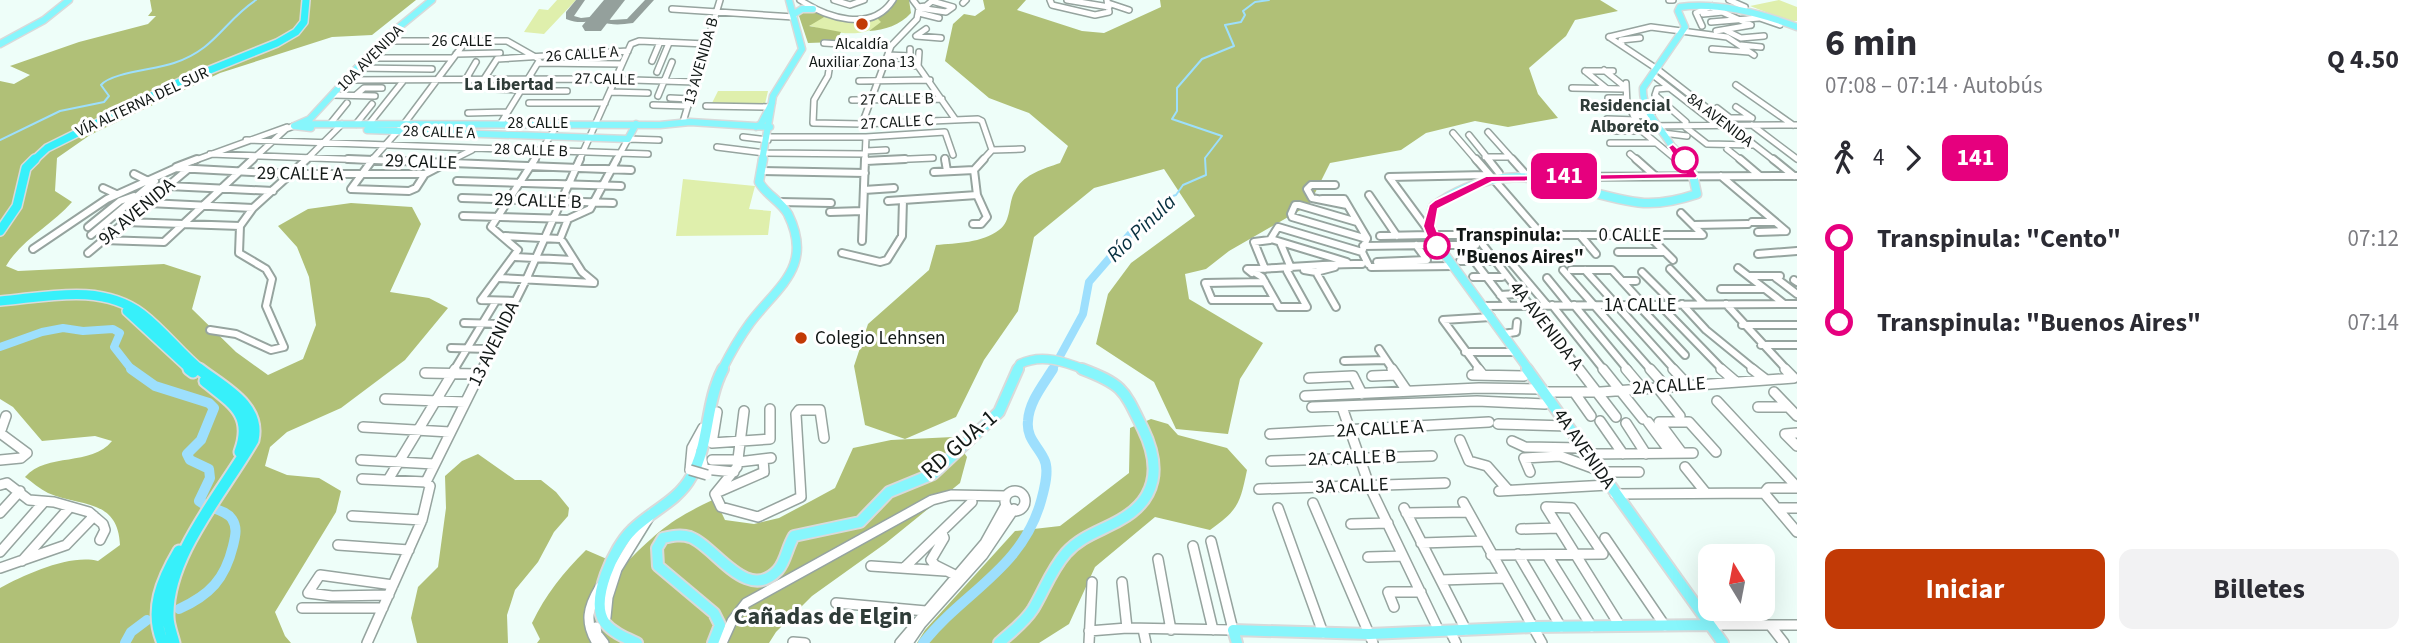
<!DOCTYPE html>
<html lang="es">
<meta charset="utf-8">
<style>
:root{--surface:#fff;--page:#f2f2f3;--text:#2b2b33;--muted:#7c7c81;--accent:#c23a06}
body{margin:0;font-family:"Source Sans 3",sans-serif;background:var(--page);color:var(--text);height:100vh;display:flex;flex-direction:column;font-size:26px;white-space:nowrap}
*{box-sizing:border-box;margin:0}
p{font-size:23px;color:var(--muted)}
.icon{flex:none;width:38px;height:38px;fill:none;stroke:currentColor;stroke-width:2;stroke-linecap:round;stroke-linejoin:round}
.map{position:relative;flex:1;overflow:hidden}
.panel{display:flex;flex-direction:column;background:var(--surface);width:630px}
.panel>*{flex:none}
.badge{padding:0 14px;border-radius:10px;font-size:24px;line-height:46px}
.needle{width:46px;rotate:350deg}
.buttons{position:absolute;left:1698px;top:544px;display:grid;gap:14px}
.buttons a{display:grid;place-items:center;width:77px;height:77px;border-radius:14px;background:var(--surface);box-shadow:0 7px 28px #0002;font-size:35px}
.map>.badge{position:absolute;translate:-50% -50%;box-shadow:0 0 0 4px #fff}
.legs{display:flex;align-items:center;gap:10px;height:77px;padding:0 28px;font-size:23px}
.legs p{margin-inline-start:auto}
.head{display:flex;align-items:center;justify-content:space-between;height:119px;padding:0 28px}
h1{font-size:38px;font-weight:700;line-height:52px}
.cta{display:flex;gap:14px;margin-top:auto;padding:14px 28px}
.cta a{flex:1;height:80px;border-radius:14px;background:var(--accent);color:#fff;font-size:28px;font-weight:700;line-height:80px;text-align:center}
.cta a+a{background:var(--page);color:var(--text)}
ul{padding:0 28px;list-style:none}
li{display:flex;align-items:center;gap:24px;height:84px;font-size:26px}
li i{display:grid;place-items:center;width:10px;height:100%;margin:0 9px;background:currentColor}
li i::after{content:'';width:18px;height:18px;margin:-9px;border:5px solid;border-radius:50%;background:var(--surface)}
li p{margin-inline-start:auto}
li:first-child i{background:linear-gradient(#0000 50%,currentColor 0)}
li:last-child i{background:linear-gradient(currentColor 50%,#0000 0)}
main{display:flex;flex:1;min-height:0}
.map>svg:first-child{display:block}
</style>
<main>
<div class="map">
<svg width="1797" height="643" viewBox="0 0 1797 643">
<rect width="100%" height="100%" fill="#eefef9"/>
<path fill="#dfefac" d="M557 0H576L544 34 524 32 539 9 548 10Z
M1779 0 1797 7V21L1792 22 1750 6Z
M826 16C844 20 855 24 876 17L882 22C865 41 829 32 808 25Z
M718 91H768L765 104 712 103Z
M683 179 755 186 749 209 771 211 768 235 676 236Z"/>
<path fill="#b0c077" d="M150 0H416L372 35 332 37 220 73 90 135 57 158 55 191 72 202C52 225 21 240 6 266L18 271 164 264 201 276 192 309 236 352 268 375 303 359 316 325 309 277 297 247 278 226 308 209 351 203 412 207 421 224 390 292 429 298 448 308 405 360 341 408 287 432 270 447 265 466 287 475 319 478 341 491 336 512 275 612 285 636 291 643H0V588C26 574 70 554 98 561L120 545C118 498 80 507 48 493 40 489 32 482 25 477 47 452 91 467 112 441L95 436 42 441 13 407 0 399V81L14 84 30 75 10 66 79 42 148 24 156 16H148L152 11Z
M897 0H909L911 13C900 25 885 30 869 31L881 22 876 17 890 10Z
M983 0H1026L1017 10 1082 31 1104 33 1161 7 1160 0H1600L1618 11 1575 20 1566 36 1529 68 1538 94 1558 118 1508 127 1475 121 1426 133 1401 150 1330 163 1309 205 1229 251 1206 269 1185 274 1189 299 1263 343 1240 379 1228 434 1176 429 1154 382 1096 344 1108 294 1131 263 1195 216 1164 169 1094 188 1034 237 1018 311 984 360 956 417 905 439 865 425 854 366 868 324 929 270 936 245C957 243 982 243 999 230 1012 221 1008 202 1015 191 1024 174 1043 169 1060 163L1068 146 1029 113 989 98 945 61 953 24 964 14 975 16 985 9Z
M810 10 826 16 809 26 841 32 836 42 808 43 798 13Z
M1151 419 1168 424 1178 435 1227 448 1247 470C1240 504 1238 510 1210 530L1155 517 1095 567 1069 624 1039 643H917L925 630 1015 531 1060 526 1129 473 1130 428Z
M953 437 967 457 960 483 886 543 812 596 776 632 769 643H537L540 639 532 623C546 594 563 573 586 550L623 566C657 532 671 519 715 499L725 520 754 524 779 518 811 501 835 488 853 448 891 440Z
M478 454 515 480H541L556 492 569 508 568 516 554 532 538 562 515 590 507 615 508 643H417L411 618 418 587 438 567 446 508 445 476 462 461Z"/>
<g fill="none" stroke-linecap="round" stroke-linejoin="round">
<path stroke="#9ddffd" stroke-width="2" d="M0 140 60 111 104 102 109 96 101 85C112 72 155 70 174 63 216 49 223 22 256 0
M1132 232 1150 218 1164 199 1176 195 1183 185 1206 175 1205 158 1222 136 1172 119 1177 111V88L1202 59 1234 46 1225 25 1241 22 1245 15 1243 11 1255 2 1269 0"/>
<path stroke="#9ddffd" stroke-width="8" d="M0 347 42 332 63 328 83 331 113 329 120 333 114 347 132 370
M1059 358 1083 314 1089 282 1132 232
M1052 370 1055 365"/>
<path stroke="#9ddffd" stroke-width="10" d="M131 369 155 386 209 403 214 408 201 440 187 454 190 460 209 469 210 478 199 501C209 509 225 509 232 519 238 528 235 537 233 546 225 579 210 595 179 609
M125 643 131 632 147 620
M923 643C963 592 1022 569 1041 501 1044 490 1050 470 1044 459 1038 446 1026 438 1028 421 1029 402 1043 385 1053 369"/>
<path fill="#94a09c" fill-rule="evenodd" d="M576 0H585L574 16 581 18 599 16 611 20 627 19 645 0H654L633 23C619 25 613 25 599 22 586 20 581 25 566 19V12Z"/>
<path fill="#94a09c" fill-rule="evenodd" d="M604 0H625L601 31H585L582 26Z"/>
<defs>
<path id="minor-far2" d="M800 0C827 18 872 33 893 0
M834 0 850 5 864 0
M1050 0 1052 5 1095 15 1109 12 1107 0
M1067 0 1109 7
M1669 0H1673
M1729 0 1745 7
M963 3 966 0
M1108 3 1129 10
M918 7 926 6 932 1 953 7 946 12 919 8
M1711 7 1751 25
M672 9 794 17
M919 13 939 18
M1703 14 1723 12
M1754 16 1780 25
M1711 22 1759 18
M1702 26 1696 13 1712 6
M926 29 916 36 941 38
M1725 30 1741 38 1764 36
M1716 31 1751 25
M1609 37 1657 69 1775 161
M1609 37 1651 27 1727 37 1754 55
M382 41H507L537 58
M824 43 890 47
M1622 44 1621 40 1640 38
M1741 45 1761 47
M1712 49 1749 52
M919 52 918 66 955 119
M456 54 500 53
M888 55 910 56V49
M366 58H452
M652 61 660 42
M538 63 622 64
M918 66 842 61 830 64 828 76 814 100 813 123 862 124 978 119 982 121 992 150
M357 68 432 69
M1604 70 1625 87
M1585 71H1613
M1585 71 1606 88
M657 72 669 43
M1653 75 1712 121
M466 79 476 62
M484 79 497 59 628 51
M346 80 602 79 695 82
M859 81 930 80
M1626 83 1627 105 1637 120
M1736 85 1793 125
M1572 88 1625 89
M1669 88 1657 89 1655 95 1686 122
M495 89 521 90
M520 91H567
M610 92 648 93
M333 95 375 96
M356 95 364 88H382
M658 96 672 62
M670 98 690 99
M1608 98H1625
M852 100 942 99
M529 103H605
M653 105 688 106
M706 106 770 107
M1736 107 1752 118
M1717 108 1730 118H1752
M1615 109H1629
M468 113 507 112
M1633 115 1652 116
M1607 119 1637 120
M683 122 720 0
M501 123 539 61
M330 124 347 103
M356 124 372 104
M369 124 404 80
M862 124 891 46 917 19 919 8 913 0
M1752 125 1797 159
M1638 126 1797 125
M1684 126 1707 144 1753 145
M1637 127 1678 161
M1603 131H1641
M1488 132 1514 161
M1453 133 1477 161
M1663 133 1687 136
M1469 135 1490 161
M743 137 768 140
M769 137H866L945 132 953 155
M246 140 648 154
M1610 143H1655
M717 147 765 153 865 154
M1727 149 1742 161
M992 150 1022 149
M866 151 886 150
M210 154 394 161
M1630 154 1638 161
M1485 157H1509
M945 158V161
M193 161 287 127
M251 161 286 129 294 126
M305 161 342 124
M371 161 404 124 466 41
M450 161 472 150
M534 161 559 123
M579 161 631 44 639 41 706 44
M616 161 628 139 659 140
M865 161 933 158
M865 161 866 137
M982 161 992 150"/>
<path id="minor-far1" d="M348 159 631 170
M373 159 351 189 409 191 416 188 425 174 454 159
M945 159 947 171
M1476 159 1542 235
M1488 159 1499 173
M1512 159 1528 177
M1636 159 1654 175
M1676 159 1684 166
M1740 159 1760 176
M1773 159 1794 176
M865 161 905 159
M176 167 197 159
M176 168 292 174H425
M761 171 865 173
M934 172 974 170
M134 174 148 181
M1721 176 1786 231
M1536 177 1797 176
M457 181 621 186
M1335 185H1311L1307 189 1312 198 1347 205
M168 186 273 191
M103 188 116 194
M864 190 894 188
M1369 195 1397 236
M462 198 613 203
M1322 199H1344L1367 238 1362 252 1368 264
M888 201 977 195
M780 202 831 203
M148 203 253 208
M830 212 863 211
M463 216 568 219
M125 222 240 226
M1357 222 1299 205H1295L1291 214 1292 217 1367 239
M1752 222H1775
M973 224H981L987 217 977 195 974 170 984 159
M1694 225 1748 224
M88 227 120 201 134 196
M1758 232 1786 231
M1431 234 1389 177 1487 175
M91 235 155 181
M1433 235H1703L1681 213
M1580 235 1596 254
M505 236 560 239 568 219 590 209 617 159
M1380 236 1430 235
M1476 236 1580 370
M1649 236 1673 260
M1271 239 1347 262
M103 240 164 242 253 159
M862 241 865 159
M563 242 582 272 594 282
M1280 242 1291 268
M1450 245H1476
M1462 245 1508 305
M1363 246 1431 245
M33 249 107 199 176 168
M1618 252H1665
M88 253 187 170
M842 253 880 262 887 260 902 236 903 200
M1758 254 1797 251
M515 257 573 260
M1509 260 1547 305
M1460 261H1490
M1377 262 1427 260 1416 245
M1371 267 1454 266
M1738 268 1783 303
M1247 269H1254L1252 273Z
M1254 269C1291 268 1326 263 1362 264
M1265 269 1254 242 1270 240 1278 227 1362 252
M1670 269 1704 304
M1304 270 1316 272 1335 267
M1563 270 1651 370
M1571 270H1612L1644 305
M1585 270 1675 370
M1254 272 1262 277 1279 307H1307L1287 271
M1316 272 1336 307
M1642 272 1674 304
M1749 276H1780
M1473 277H1502
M499 278 594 283
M1547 278 1569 305
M1776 278 1797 294
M1794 280 1797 282
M1622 281H1636
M1265 282 1205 283 1212 300H1275
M1721 289H1765
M1500 295 1517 294
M481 300 518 250 491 227 535 159
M481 300 515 301
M1682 304 1706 330 1755 370
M1726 304 1787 370
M1552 305 1604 370
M1574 305 1628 370
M1638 305 1685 355
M1660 305 1723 370
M1483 306 1797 304
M464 323 503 324
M1742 325H1797
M210 330 236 334 271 350 284 347 266 306 272 279 266 269 239 253 240 226 253 208 307 159
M1503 334 1516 332 1517 322
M1761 345H1797
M451 348 490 349
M1379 349 1393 370
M1465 352H1516
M1344 361 1386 360
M454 370 496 301
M481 370 526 280 580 159
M1480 370 1443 320 1491 317"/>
<path id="minor" d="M1392 369 1407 391
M1478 369 1483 375
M1579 369 1616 417
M1603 369 1643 419
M1626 369 1642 388
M1650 369 1665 386
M1673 369 1687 384
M1721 369 1735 381
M1752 369 1765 379
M1785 369 1794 378
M425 373 478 374
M1472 375 1524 376
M1372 376 1396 375
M1309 378 1353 376 1362 394
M1657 387 1680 416
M1544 392H1601L1794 378
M1574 392 1591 416
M1774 392 1797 416
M1305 396 1479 388 1542 389
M385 399 465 402
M1717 401 1797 487
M1312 407 1477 401 1545 404
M1342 407 1369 485 1439 631
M1758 407H1788
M744 411 737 467 715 494 721 507 758 517 801 497 796 414 799 410H820L824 438
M717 412 712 443 770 439V409
M1600 421 1623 454
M1648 422 1671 453
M1659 422H1689L1716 452
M1659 422 1682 453
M1626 423 1646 454
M1498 424 1568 426
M363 427 450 432
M1270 434 1489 422
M1785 434 1797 446
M1785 434 1797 433
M1460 440 1469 461 1487 466 1508 490
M1512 441 1525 447 1583 448
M1588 454 1693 453
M701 456 704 469 734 472
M0 460 21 458 27 453 0 433 6 416
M361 460 434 464
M712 460H739
M1271 461 1432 456
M738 462 771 458
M1685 467 1706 493
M690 470 692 448 703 428
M1530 472 1524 458 1560 456 1598 470
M1600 472H1639
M362 479 426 482
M388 480 455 369
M0 485 7 483 29 500 54 502 89 512 103 524 105 530 100 540
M1259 489 1445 483
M1499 491 1608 485
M1005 501a10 10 0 1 1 20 0a10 10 0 1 1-20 0Z
M716 493 764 472 763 459
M1764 493 1797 532
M1615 494 1764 493 1768 488H1797
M1463 502 1542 643
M1313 503 1373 643
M1278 508 1323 633
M1404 508 1466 630
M1777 508H1797
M0 513 20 491
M1406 513 1468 512
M352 516 422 520
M1351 524 1388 523
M1521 529 1559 528
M942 533 944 538 931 560 935 565 959 577
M1605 538 1665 626
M1421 543 1484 541
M338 545 409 550
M1193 546 1213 630
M0 552 43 503
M1518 554 1561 627
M1603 554 1572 508 1546 507 1620 626
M1491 555 1603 554
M1547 555 1592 627
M1368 557 1403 556
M1158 559 1171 630
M22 561 70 507
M871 566 945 571
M0 568 66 545 94 516
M904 568 972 502
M1441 580 1504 578
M1122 582 1127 628
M389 595 332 596 308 593 320 575 393 585
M836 603 926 611
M1394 607 1388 592H1421
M302 608H383
M1748 609 1760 625
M606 617 608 597 617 569 651 514
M1710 625H1797
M1770 625 1784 643
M596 627 597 634 604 643
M1143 629 1146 643
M1089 631 1127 628 1233 630 1211 541
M1450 631 1456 643
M793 642 805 643
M367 643 422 520 430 486 426 482 482 369
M597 643C584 622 588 607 600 587
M722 643 732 621 746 603 932 500 951 495 1006 496
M900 643 985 543 1006 505
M908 643 921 624 983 555 1014 509
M1089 643 1092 582"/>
<path id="major-far2" d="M794 14 802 9H813
M0 44 44 20 69 0
M310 119 294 126 311 128
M307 122 382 41 432 0
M306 124 660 125 690 122 770 127
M756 127 761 124 772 103
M367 130 628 139 636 124
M1673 147 1686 161
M1674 150C1663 129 1642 113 1643 88L1685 27 1678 11 1680 7C1719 2 1760 13 1797 27
M762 161 773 96 802 49 789 0"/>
<path id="major-far1" d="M722 370C730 354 739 338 750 323 778 286 814 267 788 214 781 201 766 195 759 182L763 159
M1017 370 1020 364C1042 353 1065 362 1086 370
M1529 370 1435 241 1429 222 1433 207C1443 199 1454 193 1466 188 1532 159 1580 197 1644 203 1663 204 1679 200 1697 194L1693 175 1684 159"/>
<path id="major" d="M1527 369 1723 643
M637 643C626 638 613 633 605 623 589 601 614 547 632 530 651 511 678 501 691 477 710 444 705 403 723 369
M713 643 720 625 714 613 658 566 657 548 663 538C672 536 681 534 690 537 715 546 747 604 778 570 786 561 787 547 794 536L860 522 889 492 933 474 999 412 1018 369
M999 643C1011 632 1024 623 1033 609 1044 591 1051 570 1066 553 1081 536 1101 531 1120 520 1158 499 1161 466 1143 429 1124 390 1124 385 1082 369
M1237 643 1233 630 1369 634 1533 627 1710 625"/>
<path id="highway-far2" d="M33 161 47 148 180 82 277 43 296 32 304 22 306 0"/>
<path id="highway-far1" d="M0 231 17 206 26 168 35 159
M0 301C47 297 101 283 142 314 164 331 180 353 201 370
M127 311 191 370"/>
<path id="highway" d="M189 369 193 372
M205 381C232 403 254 414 240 452
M163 643C149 610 162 580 179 551
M174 643C172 635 168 625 168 617 166 556 224 491 253 440 261 405 222 387 199 369"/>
</defs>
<use href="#minor-far2" stroke="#96a49f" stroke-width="8"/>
<use href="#minor-far1" stroke="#96a49f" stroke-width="10"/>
<use href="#minor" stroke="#96a49f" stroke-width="12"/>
<use href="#major-far2" stroke="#d9dada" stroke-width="9"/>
<use href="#major-far1" stroke="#d9dada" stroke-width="11"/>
<use href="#major" stroke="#d9dada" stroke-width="14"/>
<use href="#highway-far2" stroke="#d9dada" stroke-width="10"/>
<use href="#highway-far1" stroke="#d9dada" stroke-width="12"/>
<use href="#highway" stroke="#d9dada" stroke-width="15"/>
<use href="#minor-far2" stroke="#fff" stroke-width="5"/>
<use href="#minor-far1" stroke="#fff" stroke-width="6"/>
<use href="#minor" stroke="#fff" stroke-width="9"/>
<use href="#major-far2" stroke="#87f6fc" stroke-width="6"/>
<use href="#major-far1" stroke="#87f6fc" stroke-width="8"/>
<use href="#major" stroke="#87f6fc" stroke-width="10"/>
<use href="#highway-far2" stroke="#37f0fa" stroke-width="7"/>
<use href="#highway-far1" stroke="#37f0fa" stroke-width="9"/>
<use href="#highway" stroke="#37f0fa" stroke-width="11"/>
<defs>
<path id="minor-bridge" d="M690 470 707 475"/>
</defs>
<use href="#minor-bridge" stroke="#96a49f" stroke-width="12" stroke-linecap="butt"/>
<use href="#minor-bridge" stroke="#fff" stroke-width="9"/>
</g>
<path fill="#e6007e" stroke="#fff" stroke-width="2" d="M1673 144 1690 160 1689 162 1698 176 1696 178 1492 182 1438 209 1435 226 1443 246 1441 249H1432L1423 226 1429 205 1435 200 1486 176 1685 173 1668 147Z"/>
<g fill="#c23a06" stroke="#fff" stroke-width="2.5">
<circle cx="862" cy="24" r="7"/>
<circle cx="801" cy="338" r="7"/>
</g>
<g fill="#fff" stroke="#e6007e" stroke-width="3.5">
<circle cx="1685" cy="160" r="12"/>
<circle cx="1437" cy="246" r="12"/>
</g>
<g text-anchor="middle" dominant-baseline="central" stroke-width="6" stroke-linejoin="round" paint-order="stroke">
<g font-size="16" fill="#121816" stroke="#fff">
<text x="462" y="41">26 CALLE</text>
<text transform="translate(582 54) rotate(-4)">26 CALLE A</text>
<text transform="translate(370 58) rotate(-45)">10A AVENIDA</text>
<text transform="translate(701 61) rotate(-74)">13 AVENIDA B</text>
<text transform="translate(605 79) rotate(1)">27 CALLE</text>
<text transform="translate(897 99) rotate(-1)">27 CALLE B</text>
<text transform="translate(142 102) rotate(-25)">VÍA ALTERNA DEL SUR</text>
<text transform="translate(1720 120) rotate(37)">8A AVENIDA</text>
<text transform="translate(897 122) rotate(-3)">27 CALLE C</text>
<text x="538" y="123">28 CALLE</text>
<text transform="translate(439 132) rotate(2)">28 CALLE A</text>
<text transform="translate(531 150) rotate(2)">28 CALLE B</text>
</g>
<g font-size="16" fill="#121816" stroke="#fff">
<text x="862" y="44">Alcaldía<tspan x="862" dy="18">Auxiliar Zona 13</tspan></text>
</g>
<g font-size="18" font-weight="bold" fill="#2f3c38" stroke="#fff">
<text x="509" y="84">La Libertad</text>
<text x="1625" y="105">Residencial<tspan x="1625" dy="21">Alboreto</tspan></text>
</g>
<g font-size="19" fill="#121816" stroke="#fff">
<text transform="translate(421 162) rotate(2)">29 CALLE</text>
<text transform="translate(300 174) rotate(1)">29 CALLE A</text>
<text transform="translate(538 201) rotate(2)">29 CALLE B</text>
<text transform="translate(137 212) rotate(-40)">9A AVENIDA</text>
<text x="1630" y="235">0 CALLE</text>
<text x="1640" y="305">1A CALLE</text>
<text transform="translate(1546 326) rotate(52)">4A AVENIDA A</text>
<text transform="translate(494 344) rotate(-64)">13 AVENIDA</text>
<text transform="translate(1669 386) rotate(-4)">2A CALLE</text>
<text transform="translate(1380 429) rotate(-3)">2A CALLE A</text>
<text transform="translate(1584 449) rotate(55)">4A AVENIDA</text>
<text transform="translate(1352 458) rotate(-2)">2A CALLE B</text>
<text transform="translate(1352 486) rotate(-2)">3A CALLE</text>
</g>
<g font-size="19" font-weight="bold" fill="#121816" stroke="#fff" text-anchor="start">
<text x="1456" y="235">Transpinula:<tspan x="1456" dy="22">"Buenos Aires"</tspan></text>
</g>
<g font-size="19" fill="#121816" stroke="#fff" text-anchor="start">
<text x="815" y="338">Colegio Lehnsen</text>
</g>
<g font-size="21" font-style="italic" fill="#07303f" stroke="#fff">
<text transform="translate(1141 228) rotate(-44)">Río Pinula</text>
</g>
<g font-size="23" fill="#121816" stroke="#fff">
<text transform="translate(959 444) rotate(-41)">RD GUA-1</text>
</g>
<g font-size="24" font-weight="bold" fill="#2f3c38" stroke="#fff">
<text x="823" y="616">Cañadas de Elgin</text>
</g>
</g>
</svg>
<div class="buttons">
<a><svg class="needle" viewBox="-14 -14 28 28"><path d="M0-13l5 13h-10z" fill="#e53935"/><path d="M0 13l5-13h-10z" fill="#7c7c81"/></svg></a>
</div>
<b class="badge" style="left:1564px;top:176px;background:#e6007e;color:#fff">141</b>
</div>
<section class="panel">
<div class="head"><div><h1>6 min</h1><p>07:08 – 07:14 · Autobús</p></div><b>Q 4.50</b></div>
<div class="legs"><svg class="icon" aria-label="walk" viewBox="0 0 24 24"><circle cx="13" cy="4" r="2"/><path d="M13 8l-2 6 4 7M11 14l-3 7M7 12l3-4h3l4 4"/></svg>4<svg class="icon" aria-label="forward" viewBox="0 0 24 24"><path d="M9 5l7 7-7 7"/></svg><b class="badge" style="background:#e6007e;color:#fff">141</b></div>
<ul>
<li><i style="color:#e6007e"></i><b>Transpinula: &quot;Cento&quot;</b><p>07:12</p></li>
<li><i style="color:#e6007e"></i><b>Transpinula: &quot;Buenos Aires&quot;</b><p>07:14</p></li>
</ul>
<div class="cta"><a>Iniciar</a><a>Billetes</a></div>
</section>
</main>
